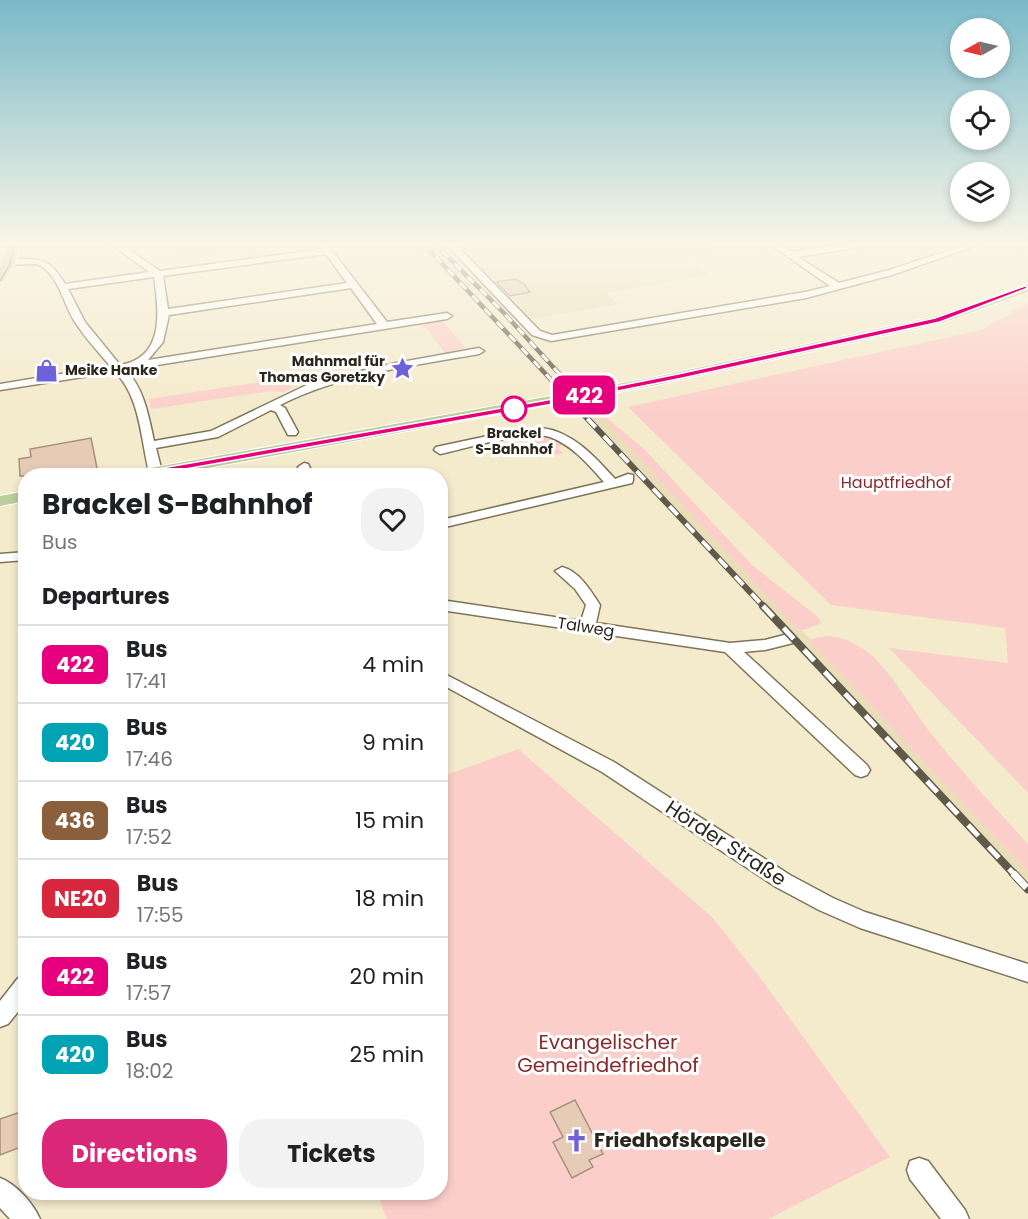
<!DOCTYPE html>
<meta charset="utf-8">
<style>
:root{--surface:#fff;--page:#f2f2f2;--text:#202124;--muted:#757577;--line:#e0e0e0;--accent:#db2777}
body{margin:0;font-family:Poppins,sans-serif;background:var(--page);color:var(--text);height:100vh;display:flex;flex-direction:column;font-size:22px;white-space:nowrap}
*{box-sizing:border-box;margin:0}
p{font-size:20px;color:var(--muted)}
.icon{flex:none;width:33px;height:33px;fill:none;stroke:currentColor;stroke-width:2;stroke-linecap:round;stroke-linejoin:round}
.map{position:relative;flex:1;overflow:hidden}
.drawer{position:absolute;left:18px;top:468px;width:430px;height:732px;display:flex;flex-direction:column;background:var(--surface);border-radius:24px;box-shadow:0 3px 9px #0003}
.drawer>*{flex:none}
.badge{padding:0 12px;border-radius:9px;font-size:21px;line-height:39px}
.needle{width:39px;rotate:262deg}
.buttons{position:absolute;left:950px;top:18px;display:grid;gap:12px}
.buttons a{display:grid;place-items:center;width:60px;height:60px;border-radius:50%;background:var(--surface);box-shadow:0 3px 9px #0003;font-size:30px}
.map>.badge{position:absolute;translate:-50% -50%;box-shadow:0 0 0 3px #fff}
h2{padding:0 24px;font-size:22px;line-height:54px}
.round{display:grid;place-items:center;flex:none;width:63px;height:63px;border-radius:24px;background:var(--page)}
.headline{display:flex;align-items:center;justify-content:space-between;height:102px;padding:0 24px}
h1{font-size:28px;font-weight:700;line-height:45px}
.cta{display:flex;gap:12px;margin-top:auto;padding:12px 24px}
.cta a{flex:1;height:69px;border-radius:24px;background:var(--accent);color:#fff;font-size:24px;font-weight:700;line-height:69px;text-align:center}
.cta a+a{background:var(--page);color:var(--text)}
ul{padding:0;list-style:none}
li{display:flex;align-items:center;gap:18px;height:78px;padding:0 24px;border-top:2px solid var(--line)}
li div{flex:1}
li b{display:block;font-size:22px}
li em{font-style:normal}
li .badge{min-width:66px;font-weight:700;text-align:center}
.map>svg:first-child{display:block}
</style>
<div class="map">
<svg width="1028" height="1219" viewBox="0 0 1028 1219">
<rect width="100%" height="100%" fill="#f4eacc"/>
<path fill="#eaddb9" d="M416 243H438L498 303 493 304 479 289 471 290 485 305 481 306 453 277 447 278Z
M455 243H713L719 247 680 253 708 275 606 293 618 304 531 319Z
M499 305 518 326 573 383 553 387 483 308 486 307 555 380 561 379 495 306Z
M594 409 1028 871V894L577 412Z"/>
<path fill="#fcceca" d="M180 243H248L249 244 184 252Z
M1028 303V793L889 648 1008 663 1005 628 831 605 628 407 981 330Z
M438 321 443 322 466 348 445 353 423 324Z
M279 379 293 387 284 392 271 391 151 409 149 399Z
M594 409H596L643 448 752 565 818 617 821 623 804 630 798 629Z
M541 433 547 434 564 445 557 447 563 453 547 457 530 436Z
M825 636C842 636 857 644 870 654 892 673 911 707 929 731 960 770 994 807 1028 844V871L809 640Z
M518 749 713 918 762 980 890 1157 768 1219H387L377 1193 441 1192V777Z"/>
<path fill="#e6cbb7" stroke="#a88f7c" stroke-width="1.5" d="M515 279 524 284 530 292 510 296 496 282Z
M91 438 98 473 82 476H20L19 459 31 457 30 449Z
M575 1100 603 1154 589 1160 593 1167 572 1178 553 1142 563 1137 550 1112Z
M26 1110V1145L0 1155V1119Z"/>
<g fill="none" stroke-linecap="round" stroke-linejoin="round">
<defs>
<path id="minor" d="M110 243H119L160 271 322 249 318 243H326L387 322 447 313 452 316 447 319 126 370C144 388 149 418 154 441L211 431 313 382 396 363 479 348 484 351 479 354C412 366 341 374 280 405L285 408 298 432 296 435H288L276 412 271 410 218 437 156 448 163 476H150C141 443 141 397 115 372L0 390V384L110 366C98 351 85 338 75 322 64 305 59 277 41 266 30 260 14 269 4 262L9 259C38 259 49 256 65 284L149 272ZM326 254 347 283 168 309 163 276ZM154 277C159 311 165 358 120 365L85 322 68 289ZM351 288 377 324 148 360 163 342 169 315Z
M445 243H454L540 331 552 335 805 292 830 286 768 243H777L792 252 850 243H868L864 246 798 257 839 283 889 270 971 243H983L895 274 806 298 551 341 532 335Z
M542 428C573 432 595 457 615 479L628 474 633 475V480L632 483 441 528V520L604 482C589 465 572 445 550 437 529 429 464 449 440 454L434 450 436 447 497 434Z
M304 463 308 464 314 476H301L298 467Z
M26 552V560L0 562V554Z
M562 567C579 571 591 591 600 605L596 623 730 643 765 640 788 634 793 635 796 639 793 643 765 650 744 652 867 765 870 770 867 775 861 777 855 775 725 652 441 610V600L581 621 586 605 575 589 555 571Z
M441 672 614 762 790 875 833 898 865 912 1028 964V982L860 928 819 910 776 887 602 772 441 684Z
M26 976V1002L8 1024 0 1027V1001L18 978Z
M919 1158 928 1161 965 1210 969 1219H941L910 1179 907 1170 910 1161Z
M0 1178C16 1184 33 1203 40 1219H10L0 1208Z"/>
<path id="major" d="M7 243H19L15 263 4 281 0 282V268Z
M1028 284V292L942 323 656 385 164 476H126L134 471 656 377 933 317Z
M26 491V501L0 506V496Z"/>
</defs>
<use href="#minor" stroke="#7d7459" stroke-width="3"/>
<use href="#major" stroke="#fff" stroke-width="2"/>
<use href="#minor" fill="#fff" fill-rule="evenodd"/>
<use href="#major" fill="#bbcd9b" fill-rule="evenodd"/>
<path stroke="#605a4a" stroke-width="1.5" d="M0 281 10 264 15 243"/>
<defs>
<path id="rail-far3" d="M423 243 572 402
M442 251 503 312 585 402"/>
<path id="rail-far2" d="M571 401 765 608
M583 401 590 408"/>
<path id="rail-far1" d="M763 606 1014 874"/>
<path id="rail" d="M1013 873 1028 889"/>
</defs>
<use href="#rail-far3" stroke="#605a4a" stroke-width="4.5"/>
<use href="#rail-far2" stroke="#605a4a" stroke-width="6"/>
<use href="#rail-far1" stroke="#605a4a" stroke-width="8"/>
<use href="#rail" stroke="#605a4a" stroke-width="9"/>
<use href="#rail-far3" stroke="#fff" stroke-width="3" stroke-dasharray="9" stroke-linecap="butt"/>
<use href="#rail-far2" stroke="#fff" stroke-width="4" stroke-dasharray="12" stroke-linecap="butt"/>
<use href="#rail-far1" stroke="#fff" stroke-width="5" stroke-dasharray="15" stroke-linecap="butt"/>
<use href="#rail" stroke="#fff" stroke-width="7" stroke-dasharray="20" stroke-linecap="butt"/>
</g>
<linearGradient id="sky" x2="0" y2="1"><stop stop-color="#7ab9c8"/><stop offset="0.59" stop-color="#faf6e8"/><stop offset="1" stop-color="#faf6e8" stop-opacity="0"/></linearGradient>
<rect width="1028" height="413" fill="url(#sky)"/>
<path fill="#e6007e" stroke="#fff" stroke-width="1.5" d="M1025 286 1028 288 940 322 678 379 553 404 134 478 129 476 134 473 553 399 678 374 935 318Z"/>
<defs>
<symbol id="sight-bare" viewBox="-9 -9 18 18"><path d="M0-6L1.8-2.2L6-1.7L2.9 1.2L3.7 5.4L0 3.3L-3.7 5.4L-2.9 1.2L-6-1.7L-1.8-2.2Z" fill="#6e62dc" stroke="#fff" stroke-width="2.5" paint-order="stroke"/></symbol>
<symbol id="shop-bare" viewBox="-9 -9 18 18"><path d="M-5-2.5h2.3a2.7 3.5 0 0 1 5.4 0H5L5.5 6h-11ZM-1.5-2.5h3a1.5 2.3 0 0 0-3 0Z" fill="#6e62dc" stroke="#fff" stroke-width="2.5" paint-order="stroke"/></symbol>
<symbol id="church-bare" viewBox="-9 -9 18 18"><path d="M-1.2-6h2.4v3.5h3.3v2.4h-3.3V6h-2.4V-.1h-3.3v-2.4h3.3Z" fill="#6e62dc" stroke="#fff" stroke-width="2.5" paint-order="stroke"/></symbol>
</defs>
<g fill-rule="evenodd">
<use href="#sight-bare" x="386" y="352" width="33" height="33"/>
<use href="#shop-bare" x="30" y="354" width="33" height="33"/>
<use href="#church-bare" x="560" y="1124" width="33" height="33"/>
</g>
<circle fill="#fff" stroke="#e6007e" stroke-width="3" cx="514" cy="409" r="12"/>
<g text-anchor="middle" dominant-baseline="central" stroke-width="6" stroke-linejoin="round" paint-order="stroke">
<g font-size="14" font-weight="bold" fill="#2a261b" stroke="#fff" text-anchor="end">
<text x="385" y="361">Mahnmal für<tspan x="385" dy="16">Thomas Goretzky</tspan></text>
<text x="65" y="370" text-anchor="start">Meike Hanke</text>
</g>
<g font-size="14" font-weight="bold" fill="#2a261b" stroke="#fff">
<text x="514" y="433">Brackel<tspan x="514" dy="16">S-Bahnhof</tspan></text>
</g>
<g font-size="16" fill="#872a29" stroke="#fff">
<text x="896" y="482">Hauptfriedhof</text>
</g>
<g font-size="16" fill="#2a261b" stroke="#fff">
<text transform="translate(586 627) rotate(9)">Talweg</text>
</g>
<g font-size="20" fill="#2a261b" stroke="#fff">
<text transform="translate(726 843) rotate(33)">Hörder Straße</text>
</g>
<g font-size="20" fill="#872a29" stroke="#fff">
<text x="608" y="1042">Evangelischer<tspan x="608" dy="23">Gemeindefriedhof</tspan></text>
</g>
<g font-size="20" font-weight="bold" fill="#2a261b" stroke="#fff" text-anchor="start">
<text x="594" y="1140">Friedhofskapelle</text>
</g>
</g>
</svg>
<div class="buttons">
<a><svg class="needle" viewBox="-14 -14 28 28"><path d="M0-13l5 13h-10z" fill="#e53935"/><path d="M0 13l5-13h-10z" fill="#757577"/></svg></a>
<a><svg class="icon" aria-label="locate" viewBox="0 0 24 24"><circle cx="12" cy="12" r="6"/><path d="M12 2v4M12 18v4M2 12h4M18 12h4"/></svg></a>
<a><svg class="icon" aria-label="layers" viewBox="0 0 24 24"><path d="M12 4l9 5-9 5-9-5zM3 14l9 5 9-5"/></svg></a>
</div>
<b class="badge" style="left:584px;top:395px;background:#e6007e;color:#fff">422</b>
<section class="drawer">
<div class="headline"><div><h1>Brackel S-Bahnhof</h1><p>Bus</p></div><a class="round"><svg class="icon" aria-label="heart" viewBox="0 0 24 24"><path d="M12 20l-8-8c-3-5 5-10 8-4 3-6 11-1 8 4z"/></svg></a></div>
<h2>Departures</h2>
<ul>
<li><span class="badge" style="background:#e6007e;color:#fff">422</span><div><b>Bus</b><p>17:41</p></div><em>4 min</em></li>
<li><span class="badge" style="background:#00a3b4;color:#fff">420</span><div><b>Bus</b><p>17:46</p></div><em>9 min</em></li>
<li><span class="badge" style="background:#8b5e3c;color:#fff">436</span><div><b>Bus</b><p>17:52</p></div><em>15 min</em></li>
<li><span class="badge" style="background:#d7263d;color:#fff">NE20</span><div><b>Bus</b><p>17:55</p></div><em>18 min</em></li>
<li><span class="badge" style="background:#e6007e;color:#fff">422</span><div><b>Bus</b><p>17:57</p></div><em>20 min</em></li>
<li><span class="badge" style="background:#00a3b4;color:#fff">420</span><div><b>Bus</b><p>18:02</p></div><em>25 min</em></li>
</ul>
<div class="cta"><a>Directions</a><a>Tickets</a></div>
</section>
</div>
